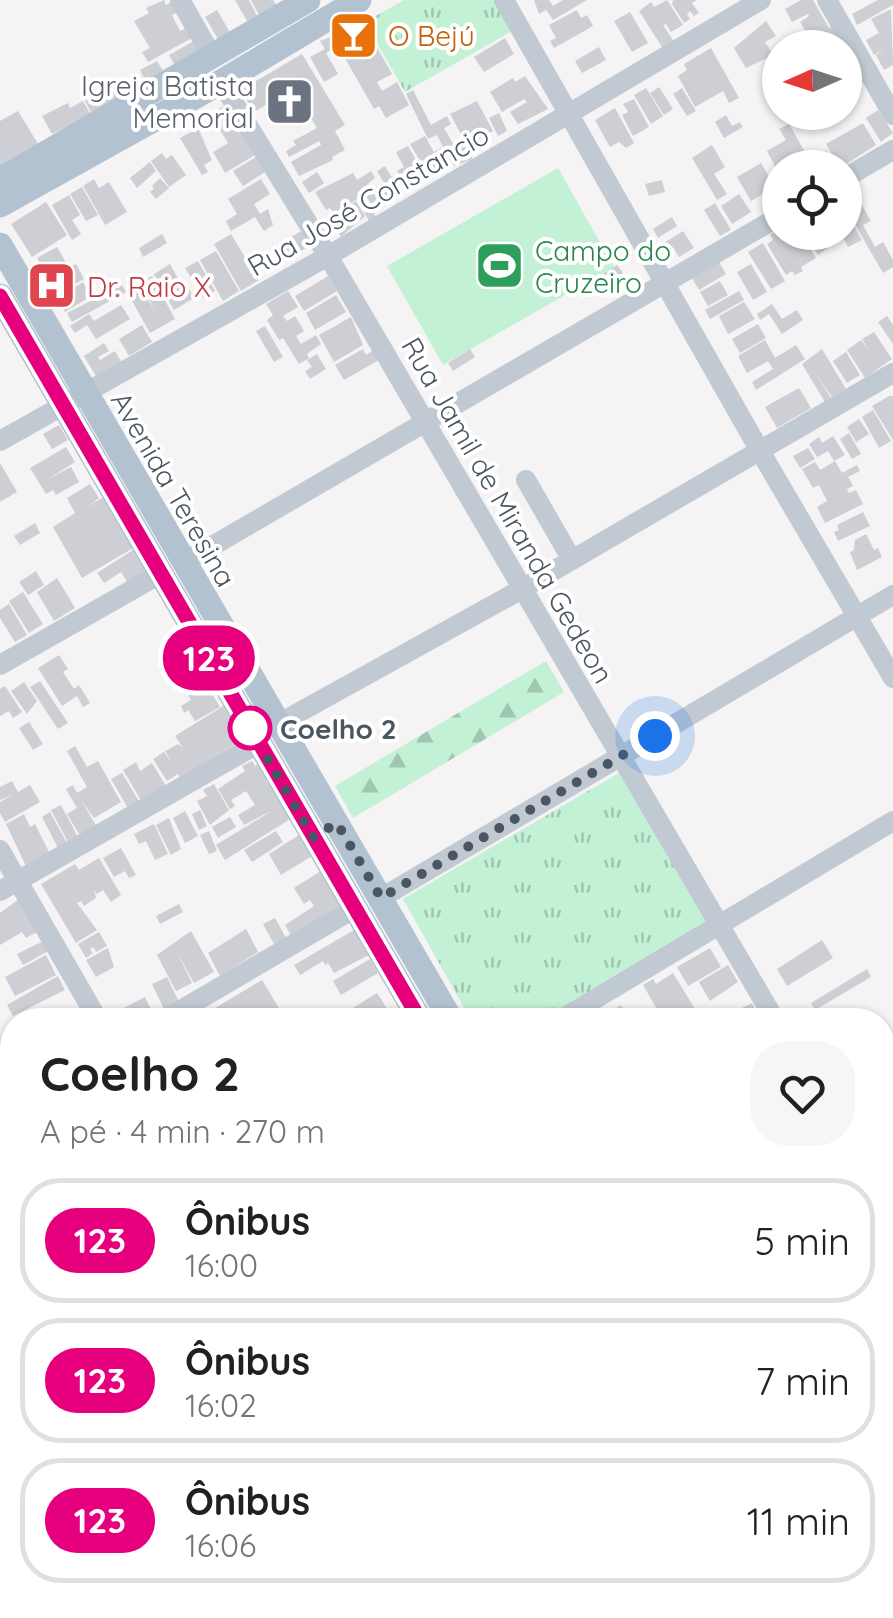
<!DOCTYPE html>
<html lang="pt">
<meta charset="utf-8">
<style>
:root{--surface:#fff;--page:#f6f6f6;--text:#202124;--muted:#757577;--line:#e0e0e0}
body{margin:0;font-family:Quicksand,sans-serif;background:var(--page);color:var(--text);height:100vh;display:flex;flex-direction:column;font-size:38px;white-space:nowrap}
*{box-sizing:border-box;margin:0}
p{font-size:32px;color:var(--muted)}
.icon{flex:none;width:55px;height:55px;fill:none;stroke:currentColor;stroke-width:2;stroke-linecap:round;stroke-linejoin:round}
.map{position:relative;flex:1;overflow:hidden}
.sheet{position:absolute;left:0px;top:1008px;width:895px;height:612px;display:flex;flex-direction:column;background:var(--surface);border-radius:40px 40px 0 0;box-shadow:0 2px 8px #0004}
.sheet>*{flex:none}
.badge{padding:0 20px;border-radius:32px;font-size:35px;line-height:65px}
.needle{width:65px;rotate:267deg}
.buttons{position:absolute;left:762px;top:30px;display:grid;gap:20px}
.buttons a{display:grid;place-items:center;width:100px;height:100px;border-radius:50%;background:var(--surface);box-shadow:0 2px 8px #0004;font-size:50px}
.you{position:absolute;width:50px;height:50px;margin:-25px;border:8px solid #fff;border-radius:50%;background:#1a73e8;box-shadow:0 0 0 15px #1a73e833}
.map>.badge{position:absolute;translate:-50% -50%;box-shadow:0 0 0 5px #fff}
.round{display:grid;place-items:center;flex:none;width:105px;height:105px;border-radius:40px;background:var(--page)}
.overview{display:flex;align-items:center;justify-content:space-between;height:170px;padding:0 40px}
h1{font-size:48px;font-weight:700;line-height:75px}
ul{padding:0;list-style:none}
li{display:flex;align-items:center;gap:30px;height:125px;margin:0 20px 15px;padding:0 20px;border:5px solid var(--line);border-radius:40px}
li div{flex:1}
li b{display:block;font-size:38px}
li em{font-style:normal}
li .badge{min-width:110px;font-weight:700;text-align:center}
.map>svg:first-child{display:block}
</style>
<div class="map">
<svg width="893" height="1618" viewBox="0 0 893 1618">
<defs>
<pattern id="grass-tufts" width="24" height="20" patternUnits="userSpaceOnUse" patternTransform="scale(2.5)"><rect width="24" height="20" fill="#c3f1d5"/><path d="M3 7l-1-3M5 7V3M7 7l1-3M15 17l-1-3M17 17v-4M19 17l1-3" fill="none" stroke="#a0c6b0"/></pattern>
<pattern id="forest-firs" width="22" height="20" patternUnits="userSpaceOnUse" patternTransform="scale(2.5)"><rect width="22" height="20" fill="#c3f1d5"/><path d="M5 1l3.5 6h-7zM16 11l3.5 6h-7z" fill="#a0c6b0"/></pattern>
</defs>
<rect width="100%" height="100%" fill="#f5f3f3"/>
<path fill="url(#grass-tufts)" d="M404 0H497L514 30 405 92 365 22Z
M619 773 710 924 540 1020H471L403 899Z"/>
<path fill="url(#forest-firs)" d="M546 661 564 692 353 818 335 786Z"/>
<path fill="#c3f1d5" d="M558 168 614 267 443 365 387 266Z"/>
<path fill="#cdcfd5" d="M164 0 166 5 173 1 178 12 172 15 180 31 187 28 192 38 148 62 142 52 150 48 134 21 149 13 146 8Z
M235 0H249L257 16 247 21Z
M251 0H273L277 6 259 15Z
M534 0H549L553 6 563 0H587L553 20 546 10 539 14Z
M667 0 683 25 671 32 666 24 663 25 675 43 664 50 639 11 651 2 654 7Z
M673 0H697L692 3 699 13 694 16 690 11 687 14 690 19 684 23 672 4Z
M801 0H813L829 28 835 24 846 43 837 48H796L810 39 800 22 809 16 808 14 792 22 785 9Z
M878 0H893V5L857 25 852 14Z
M891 9 893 65 884 70 876 55 884 49 874 55 866 40 879 33 871 19Z
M217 10 231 34 219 41 205 17Z
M577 10 581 18 587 15 593 26 554 48 550 41 556 38 549 25Z
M630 12 648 43 632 52 614 21Z
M359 19 367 34 354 42 362 56 377 47 392 74 377 82 382 91 397 82 409 105 386 118 379 106 374 109 338 46 326 53 338 74 324 82 310 57 325 49 320 41 348 30 346 26Z
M766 21 776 36 765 42 773 55 746 68 734 48Z
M505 38 514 54 484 72 474 57Z
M194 41 202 54 179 73 169 55Z
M599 47 606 60 582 73 575 61Z
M711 48 739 98 729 103 723 91 695 107 678 76 687 70 684 64Z
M302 54 345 125 335 131 345 150 332 157 333 160 299 176 291 162 321 145 319 141 323 139 289 157 286 151 296 145 293 141 317 128 293 88 254 112 241 90Z
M845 57 859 82 845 90Z
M157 61 165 74 147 84 140 70Z
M525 76 548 109 518 124 510 112 527 102 524 99 502 112 490 92 513 78 515 82Z
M120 78 129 93 92 114 84 99Z
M659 87 673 109 664 115 650 93Z
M646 88 663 116 651 124 634 95Z
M682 88 696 111 687 116 673 94Z
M413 90 431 125 447 116 451 124 444 128 454 145 464 140 450 114 477 101 493 131 479 139 483 146 469 153 473 159 454 166 452 163 429 178 428 175 406 187 397 171 404 167 396 152 408 146 416 160 419 159 410 144 425 136 434 152 443 147 437 135 428 139 406 94Z
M634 99 649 127 633 136 622 115 628 112 623 104Z
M83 101 91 115 52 134 42 116 68 103 70 108Z
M227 104 255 155 225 173 213 152 228 143 210 114Z
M615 108 634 143 626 148 619 142 610 147 595 120Z
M878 110 893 133 881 142 866 118Z
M18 111 38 144 0 166V121Z
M499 113 507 131 498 136 489 118Z
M726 115 732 126 740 122 743 127 724 138 715 122Z
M863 123 876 145 840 168 826 144Z
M789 124 814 168H780V185L772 171 776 168 767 151 786 140 779 129Z
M198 128 212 160 204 165 208 172 202 175 180 138Z
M712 145 725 167 714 174 727 194 717 200 692 158Z
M827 151 838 168H819L813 159Z
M162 153 166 159 172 155 186 175 169 187 151 161Z
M256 157 265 172 243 186 233 171Z
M150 162 156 171 137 188 130 178Z
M761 163 775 187 751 201 737 177Z
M385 166 398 188 390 193 377 171Z
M371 171 375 178 357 193 360 197 340 210 356 201 365 216 341 237 330 218 335 215 330 208 326 210 315 192 353 173 357 180Z
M317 172 324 183 309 193 302 182Z
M160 178 169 188 156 199 150 192 154 189 152 186Z
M94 179 99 188 109 182 127 212 105 225 83 186Z
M261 179 270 194 254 204 260 214 268 209 273 225 264 231 255 217 231 231 226 221 237 214 228 199Z
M662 180 665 192 649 196 645 184Z
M382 183 392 201 375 211 365 194Z
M82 187 98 215 86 221 70 194Z
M739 194 751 212 732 224 721 206Z
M69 195 80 215 72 220 81 234 72 240 52 205Z
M856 195 871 221 863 225 875 247 883 242 893 260V267L883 273 845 207V202Z
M364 196 376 217 369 221 357 200Z
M46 202 67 235 32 257 11 224Z
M715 203 731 230 720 236 704 210Z
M845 210 862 240 848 247 840 232H845Z
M672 217 677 226 658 238 653 229Z
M303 230 311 245 278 264 270 250Z
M778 230 793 235 801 232 816 258 801 267 803 271 795 275 792 271 786 275 767 244 773 240 770 235Z
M683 231 694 248 679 257 673 247 668 250 664 243Z
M818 232H831L833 237 824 243 828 248 818 255 807 239Z
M162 234 167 243 143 257 139 248Z
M231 234 259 280 241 291 214 244Z
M763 243 785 281 771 289 748 252Z
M57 247 68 266 41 282 37 275 43 268 37 258Z
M216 251 239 291 223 301 200 260Z
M198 261 215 291 203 298 185 268Z
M719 262 726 274 699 290 692 278Z
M76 264 84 279 57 294 49 279Z
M170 264 181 284 185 282 194 298 174 310 154 274Z
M751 264 767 292 753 300 737 272Z
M617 265 623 273 601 287 595 279Z
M152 276 175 319 150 333 127 292 139 285 155 311 140 282Z
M328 276 337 291 304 311 295 296Z
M720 281 728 295 708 306 700 292Z
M83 282 91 296 65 312 57 298Z
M122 285 126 292 72 322 67 313Z
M288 291 298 307 283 316 287 321 295 316 304 331 296 336 301 344 316 335 321 344 307 354 309 358 299 364 283 338 279 340 267 320 273 315 266 304Z
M739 291 744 300 710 319 705 310Z
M336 295 346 312 315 330 306 313Z
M744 302 755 319 728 334 719 316Z
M772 304 782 319 797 310 803 320 782 334 769 314 760 320 757 314Z
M121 305 130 319 96 339 87 325 75 333 70 326 89 314 94 321Z
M887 316 893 325V344L878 322Z
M351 317 363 345 334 362 319 335Z
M758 324 766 338 740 353 732 339Z
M142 325 152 342 129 356 119 339Z
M265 326 283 357 274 362 256 331Z
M874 332 892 359 865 378 847 350 861 340 870 352 862 339Z
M765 340 775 358 796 345 805 359 756 390 752 382 773 369 768 361 747 373 738 356Z
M104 343 109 351 98 357 100 360 115 351 122 363 97 378 84 356Z
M363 349 366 355 373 350 379 360 344 380 335 365Z
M470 349 475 357 453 371 448 363Z
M822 349 846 389 832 397 815 373 831 398 825 402 802 364Z
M846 352 860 375 847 383 833 361Z
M317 354 326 369 310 379 305 371 312 367 307 360Z
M799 388 811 408 777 428 765 407Z
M889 396H893V440L872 406Z
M873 410 891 441 879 448 862 417Z
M859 419 869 434 856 442 847 427Z
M59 425 68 440 52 449 43 434Z
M849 433 861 454 852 459 840 439Z
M833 436 845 455 834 461 828 451 817 457 809 444 819 437 822 443Z
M66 447 75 462 48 479 71 467 79 482 56 495 53 490 46 494 30 468Z
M808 448 815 459 800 468 793 456Z
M835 461 842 473 857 465 860 471 848 477 853 486 847 489 849 493 856 490 863 504 825 523 817 507 827 501 819 485 813 488 802 469 815 462 820 470Z
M0 463 17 492 0 502Z
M90 484 99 498 87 507 105 496 135 547 82 578 53 527 75 513 67 498Z
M863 512 870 526 838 541 834 532 839 530 837 525Z
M35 523 40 533 20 545 14 536Z
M866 534 874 550 878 548 882 557 857 570 850 552 854 550 855 540Z
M133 550 147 570 128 583 121 572 104 583 97 573Z
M36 571 44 585 28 595 19 582Z
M57 578 75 608 54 621 37 592Z
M23 592 43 624 29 633 9 601Z
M9 604 27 635 15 642 0 618V610Z
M188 638 195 649 165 667 158 657Z
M195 650 206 667 178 684 167 668Z
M59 655 68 669 63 672 74 689 79 685 90 703 83 707 77 696 62 706 38 668Z
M206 669 218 683 196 696 210 690 220 707 195 721 188 710 184 713 181 706 191 700 185 690 191 687 187 679Z
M40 681 68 723 58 729 30 687Z
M24 682 37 701 27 714 11 691Z
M5 686 22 712 13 718 9 711 0 716V689Z
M228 703 235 715 228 720 241 741 180 778 178 774 167 781 153 759 164 752 172 763 165 751 178 744 183 748 175 736Z
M29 722 43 744 33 750 19 728Z
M75 746 87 767 98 761 121 802 94 818 81 800 97 827 79 834 67 814 77 808 66 789 73 785 77 793 87 787 67 751Z
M252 761 255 766 262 762 271 777 266 780 292 818 225 860 216 845 273 810 244 825 238 815 255 805 246 791 231 800 235 806 230 809 218 789 245 771 242 766Z
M136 762 140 771 152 763 166 786 142 802 123 770Z
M122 773 140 803 129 810 111 779Z
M12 781 18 792 30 785 40 802 5 822 0 813V802L12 795 0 800V787Z
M214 784 229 810 210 825 197 801 207 796 203 790Z
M61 805 78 837 68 842 51 810Z
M200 810 207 826 199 830 192 814Z
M185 811 198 836 185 843 173 818Z
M50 812 67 843 58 848 42 817Z
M24 814 30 827 35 824 50 854 26 866 6 824Z
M230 817 236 827 218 838 212 827Z
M169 818 181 849 171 855 156 825Z
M154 824 168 854 155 860 146 841 139 844 134 834Z
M209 831 217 851 209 854 200 835Z
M276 831 283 842 252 862 244 850Z
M299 835 312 856 281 875 269 854Z
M121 848 136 875 129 878 125 871 114 877 103 858Z
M99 858 121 895 111 902 103 890 97 894 94 890 96 898 84 906 81 901 77 903 97 930 76 943 41 884 75 864 79 870Z
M321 871 341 904 291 936 285 925 314 906 310 900 304 904 294 888Z
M20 898 39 931 26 938 22 932 0 945V913Z
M179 904 183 912 160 924 156 916Z
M275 918 286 938 274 944 263 924Z
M246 929 258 952 220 976 208 953Z
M354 930 371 954 334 973 328 963 325 965 323 961 300 975 294 965Z
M191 931 214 972 194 983 177 952 192 983 176 991 157 955Z
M99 932 107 946 96 952 93 947 90 949 93 953 86 958 78 944Z
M822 940 833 958 787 986 777 969Z
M43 941 48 951 23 965 17 954Z
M108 948 114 967 96 977 86 960Z
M710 948 721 967 688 986 677 967Z
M46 955 56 975 15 996 5 977Z
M370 959 378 973 341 995 333 981Z
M728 965 738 982 710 1001 699 982Z
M867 969 871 977 815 1010 811 1003Z
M673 973 700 1017 695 1020H663L643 985 653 979 656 984Z
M58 976 65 990 13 1016 7 1005Z
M167 977 179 1002 164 1009 152 984Z
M262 980 286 1020H209L205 1014Z
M377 993 388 1010 392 1007 395 1013 383 1020H343L340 1016Z
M145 997 153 1013 139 1020 124 1019 120 1010Z
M752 1003 760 1020H724L723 1017Z
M621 1005 630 1020H613L609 1012Z
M11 1128 12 1152 8 1155 0 1143V1135Z
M12 1168V1196L8 1198 11 1205 0 1212V1185L5 1192 0 1175Z
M893 1425V1449L882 1454V1430Z
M0 1453 5 1462 12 1457V1489L6 1481 12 1493V1502L0 1509Z
M12 1530V1556L4 1546 12 1566 0 1574V1538Z
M152 1608H178L174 1610 178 1618H148L145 1612Z
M262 1608H280L287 1618H269Z
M827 1608H865L871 1618H833Z"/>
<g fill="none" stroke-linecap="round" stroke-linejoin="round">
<path stroke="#c1cad2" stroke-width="20" d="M180 0 212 56
M504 0 760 451 893 678
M827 0 893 115
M221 82 328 256 775 1020
M845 178 893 150
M0 441 328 256 761 0
M526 480 572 560
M183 563 780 216
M0 665 160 574
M278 724 522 589 893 373
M0 850 98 1020
M0 891 259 743
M381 898 893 595
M164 1020 355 908
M560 1020 893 821
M0 1116 12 1109
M882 1202 893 1220
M0 1354 12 1347
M0 1406 12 1427
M0 1525 12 1517
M118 1608 124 1618
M436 1608 442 1618
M209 1618 226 1608"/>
<path stroke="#b3c2d1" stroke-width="25" d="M0 180 308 0
M0 205 221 82 359 0
M0 245 451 1020
M0 296 420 1020
M760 1608 766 1618
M787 1608 793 1618"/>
</g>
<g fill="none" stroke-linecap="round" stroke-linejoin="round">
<defs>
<path id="line" d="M0 296 420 1020"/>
</defs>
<use href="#line" stroke="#fff" stroke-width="22"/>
<use href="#line" stroke="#e6007e" stroke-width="15"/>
<path stroke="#4a5661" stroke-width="10" stroke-dasharray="0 18" d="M250 728 313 837 337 823 381 898 655 736"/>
</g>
<defs>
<symbol id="bar-square" viewBox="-11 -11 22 22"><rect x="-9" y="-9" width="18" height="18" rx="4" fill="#e8710a" stroke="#fff"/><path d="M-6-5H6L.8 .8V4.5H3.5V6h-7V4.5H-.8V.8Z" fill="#fff"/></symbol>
<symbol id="church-square" viewBox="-11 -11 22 22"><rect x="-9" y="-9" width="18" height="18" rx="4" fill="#6b7280" stroke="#fff"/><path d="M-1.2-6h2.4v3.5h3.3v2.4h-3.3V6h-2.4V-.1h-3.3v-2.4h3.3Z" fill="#fff"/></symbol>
<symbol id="stadium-square" viewBox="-11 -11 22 22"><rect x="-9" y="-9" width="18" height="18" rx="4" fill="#2e9e5b" stroke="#fff"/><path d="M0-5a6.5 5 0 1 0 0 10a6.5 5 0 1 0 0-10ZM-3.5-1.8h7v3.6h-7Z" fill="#fff"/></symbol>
<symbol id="hospital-square" viewBox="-11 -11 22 22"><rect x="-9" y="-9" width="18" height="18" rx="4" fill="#e0444e" stroke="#fff"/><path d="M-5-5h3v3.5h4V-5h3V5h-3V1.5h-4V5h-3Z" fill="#fff"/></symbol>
</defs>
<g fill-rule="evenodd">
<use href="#bar-square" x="326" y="8" width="55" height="55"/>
<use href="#church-square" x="262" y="74" width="55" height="55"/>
<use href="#stadium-square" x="472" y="238" width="55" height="55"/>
<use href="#hospital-square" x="24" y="258" width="55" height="55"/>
</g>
<circle fill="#fff" stroke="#e6007e" stroke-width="5" cx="250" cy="728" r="20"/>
<g text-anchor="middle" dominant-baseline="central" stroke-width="8" stroke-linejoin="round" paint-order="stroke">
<g font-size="28" fill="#c56008" stroke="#fff" text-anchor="start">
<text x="388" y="35">O Bejú</text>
</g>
<g font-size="28" fill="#5b616d" stroke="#fff" text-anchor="end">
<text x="254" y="85">Igreja Batista<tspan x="254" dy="32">Memorial</tspan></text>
</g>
<g font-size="28" fill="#4a5661" stroke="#fff">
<text transform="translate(368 200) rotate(-30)">Rua José Constancio</text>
<text transform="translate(174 489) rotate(60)">Avenida Teresina</text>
<text transform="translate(508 510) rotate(60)">Rua Jamil de Miranda Gedeon</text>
</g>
<g font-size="28" fill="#27864d" stroke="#fff" text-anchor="start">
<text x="535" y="250">Campo do<tspan x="535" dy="32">Cruzeiro</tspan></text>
</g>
<g font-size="28" fill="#be3a42" stroke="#fff" text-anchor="start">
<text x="87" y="286">Dr. Raio X</text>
</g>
<g font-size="28" font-weight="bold" fill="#4a5661" stroke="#fff" text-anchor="start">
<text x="280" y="728">Coelho 2</text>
</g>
</g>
</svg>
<div class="buttons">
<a><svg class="needle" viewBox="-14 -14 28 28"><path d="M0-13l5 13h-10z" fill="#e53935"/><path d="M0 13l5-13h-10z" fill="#757577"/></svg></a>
<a><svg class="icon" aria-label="locate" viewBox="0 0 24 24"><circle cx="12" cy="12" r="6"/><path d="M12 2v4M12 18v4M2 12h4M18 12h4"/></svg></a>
</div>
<div class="you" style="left:655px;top:736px"></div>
<b class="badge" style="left:209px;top:658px;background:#e6007e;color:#fff">123</b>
<section class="sheet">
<div class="overview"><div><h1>Coelho 2</h1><p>A pé · 4 min · 270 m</p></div><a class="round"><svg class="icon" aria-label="heart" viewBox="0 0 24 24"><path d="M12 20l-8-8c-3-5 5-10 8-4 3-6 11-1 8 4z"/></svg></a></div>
<ul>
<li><span class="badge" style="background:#e6007e;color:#fff">123</span><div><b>Ônibus</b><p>16:00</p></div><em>5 min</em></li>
<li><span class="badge" style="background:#e6007e;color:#fff">123</span><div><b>Ônibus</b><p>16:02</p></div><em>7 min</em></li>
<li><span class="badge" style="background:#e6007e;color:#fff">123</span><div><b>Ônibus</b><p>16:06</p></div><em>11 min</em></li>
</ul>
</section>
</div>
